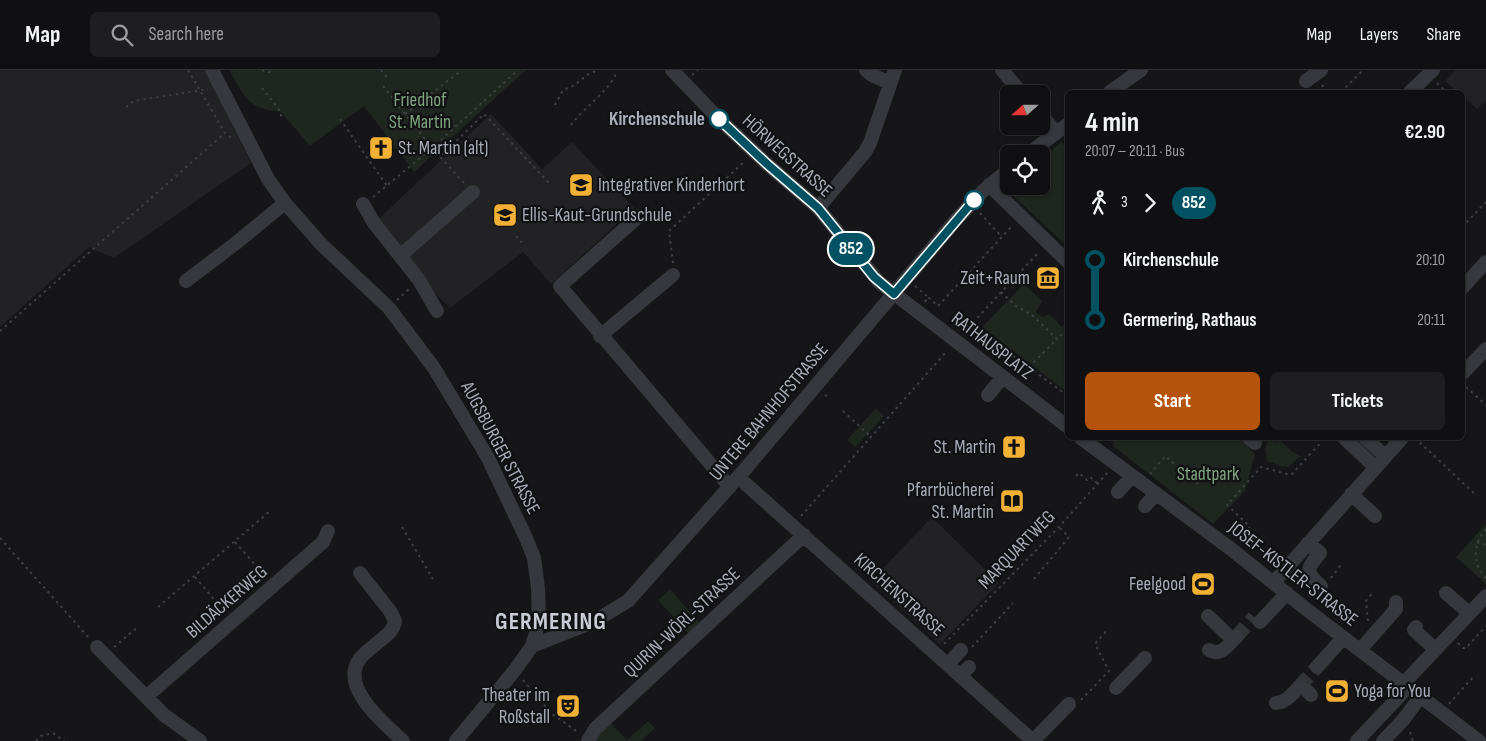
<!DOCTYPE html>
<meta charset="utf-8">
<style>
:root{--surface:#101012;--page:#1e1e20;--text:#f1f3f6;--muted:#9c9d9f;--line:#303032;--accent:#b45309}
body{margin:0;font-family:"Sofia Sans Condensed",sans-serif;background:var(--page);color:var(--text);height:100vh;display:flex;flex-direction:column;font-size:19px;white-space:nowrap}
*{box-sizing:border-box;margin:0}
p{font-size:16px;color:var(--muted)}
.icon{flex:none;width:28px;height:28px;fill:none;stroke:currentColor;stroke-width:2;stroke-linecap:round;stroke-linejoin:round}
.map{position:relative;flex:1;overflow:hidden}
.side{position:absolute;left:1065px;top:20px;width:400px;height:350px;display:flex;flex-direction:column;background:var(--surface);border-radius:8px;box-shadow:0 1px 4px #0004,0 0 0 1px var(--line)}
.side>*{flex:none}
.badge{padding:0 10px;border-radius:16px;font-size:18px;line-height:32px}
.needle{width:32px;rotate:249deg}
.fabs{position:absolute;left:1000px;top:15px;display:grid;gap:10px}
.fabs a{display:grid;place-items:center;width:50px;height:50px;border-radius:8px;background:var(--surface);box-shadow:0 1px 4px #0004,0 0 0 1px var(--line);font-size:25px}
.map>.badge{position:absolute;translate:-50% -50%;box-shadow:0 0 0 2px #fff}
.legs{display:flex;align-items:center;gap:8px;height:55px;padding:0 20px;font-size:16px}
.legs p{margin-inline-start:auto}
.summary{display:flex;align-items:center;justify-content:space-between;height:85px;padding:0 20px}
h1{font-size:28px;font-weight:700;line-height:38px}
.cta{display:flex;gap:10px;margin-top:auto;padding:10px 20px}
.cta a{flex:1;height:58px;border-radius:8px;background:var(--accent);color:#fff;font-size:20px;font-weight:700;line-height:58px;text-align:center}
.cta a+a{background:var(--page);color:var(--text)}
ul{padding:0 20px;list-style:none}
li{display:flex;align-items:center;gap:18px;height:60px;font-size:19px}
li i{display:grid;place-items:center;width:8px;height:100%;margin:0 6px;background:currentColor}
li i::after{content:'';width:12px;height:12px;margin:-6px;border:4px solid;border-radius:50%;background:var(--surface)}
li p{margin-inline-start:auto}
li:first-child i{background:linear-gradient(#0000 50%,currentColor 0)}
li:last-child i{background:linear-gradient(currentColor 50%,#0000 0)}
header{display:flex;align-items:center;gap:30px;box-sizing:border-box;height:70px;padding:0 25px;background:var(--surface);border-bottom:1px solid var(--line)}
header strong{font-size:24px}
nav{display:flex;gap:28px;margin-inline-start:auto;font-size:18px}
.search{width:350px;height:45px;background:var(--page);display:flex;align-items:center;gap:12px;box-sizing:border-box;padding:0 18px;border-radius:8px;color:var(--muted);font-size:19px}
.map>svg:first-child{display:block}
</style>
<header>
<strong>Map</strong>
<div class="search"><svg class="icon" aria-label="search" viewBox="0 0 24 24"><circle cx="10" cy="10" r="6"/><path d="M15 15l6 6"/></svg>Search here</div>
<nav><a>Map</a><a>Layers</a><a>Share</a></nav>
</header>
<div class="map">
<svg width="1486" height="671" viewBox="0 0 1486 671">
<rect width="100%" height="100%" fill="#161618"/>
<path fill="#222225" d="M0 0H205L251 93 114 188 89 177 0 257Z
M1456 0H1486V30L1477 39 1463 26 1462 22H1458L1445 11Z
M491 44 542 99 572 72 634 138 551 214 523 182 450 238 429 217 375 152Z
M932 447 999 513 940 574 871 511Z"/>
<path fill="#1e261f" d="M229 0H526L414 102 364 36 310 76 281 42C247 39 245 27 229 0Z
M1062 72 1067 79V176L1010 123 1009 116H1041V89Z
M1024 214 1042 231 1036 242 1042 247 1049 244 1062 257 1067 252V322L982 257Z
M876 338 884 346 855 377 847 370Z
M1114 368H1239L1255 384 1245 421 1213 454 1113 376Z
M1269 368H1272L1275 372 1280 370 1291 381 1301 386 1288 397 1281 396 1267 391 1265 380Z
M1486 454V514L1456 487Z
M670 519 700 553 689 564 658 530Z
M648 651 655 658 641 671H597L598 665 611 653 627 670Z"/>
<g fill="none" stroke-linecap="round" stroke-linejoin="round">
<path stroke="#333438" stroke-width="14" stroke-dasharray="14 7" stroke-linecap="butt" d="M1236 567 1254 547
M1299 617 1317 597"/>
<path stroke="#3d3f44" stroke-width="2" stroke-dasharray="2.5 4" stroke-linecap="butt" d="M188 0 225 63 233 69
M262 0 269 2 273 0
M381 0 389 10
M692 5 698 0
M1437 13 1446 22
M383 16 432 78 518 0
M262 18 281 42V48
M1322 22 1320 20 1324 14
M1341 22 1363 0
M555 35 563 20 575 15 587 5 598 0
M126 37 134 31 208 19
M1462 38 1463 39
M405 44 462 0
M340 49 387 116
M571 55C584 37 606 24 616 4
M464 113 440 87 484 44 551 115
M373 127 431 79
M980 143 1002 167
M1462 157 1486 132
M516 166 525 176
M673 193 669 161 745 91
M915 216 928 227
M1001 222 1016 236 1032 245 1057 269 1068 259
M397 230 410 218
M925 232 928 227 938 236 1012 156
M971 255 1068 326
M0 261 225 63
M964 262 1039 182
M1029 297 1057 269
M1466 317 1486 335
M825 325 830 329
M843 341 870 366
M1109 368V374
M1415 368 1477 426
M1150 404 1165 386 1198 414
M1076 406 1079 403 1087 410 1090 407 1098 414
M801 446 947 281
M402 457 433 509
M1486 459C1473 472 1472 495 1486 508
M0 468 89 568
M1240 469 1250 457 1227 435 1261 397 1291 405 1325 368
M235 472 259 499
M1477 472 1486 475
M195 507 218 534
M1331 508 1341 495
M1034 509 1069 467 1059 457
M158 537 270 441
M1368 551 1366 531 1372 524
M1458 573 1463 578H1466L1486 556
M944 574 1059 457 1108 402
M114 577 139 556
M972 577 1013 533
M523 610 552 644 579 663
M1081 630 1109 601 1095 574 1107 560
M1449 634 1474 606
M1410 662 1413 671
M36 671 41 666 53 663 64 671"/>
<path stroke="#37383d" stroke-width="14" d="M212 0 268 109 285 133 321 174 389 238 434 298 488 388 526 468 534 488 538 518 539 552 532 576 515 600 456 671
M672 0 717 47 767 94 818 138 879 212 1068 357
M866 0 872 5 890 13
M1002 0 1022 24
M1306 11 1321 0
M1110 22 1141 0
M1410 22 1433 0
M1041 45 1056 62
M1028 84 1068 54
M989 115 1068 192
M363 134 374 153 419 210 437 241
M818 138 865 82 870 73 895 0
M639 146 560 216 730 417
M400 186 473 122
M186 211 236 173 285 133
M1462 218 1486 192
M600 266 673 205
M1462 304 1486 279
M988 325 1002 308
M1081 368 1231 479 1306 539 1479 671
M1249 368 1255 373
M1344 368 1375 397
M1365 368 1385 386
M738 407 1033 671 1069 634
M1118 422 1132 406
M1351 424 1375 446
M1145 436 1156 424
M1308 473 1320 483C1306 500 1305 501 1321 516
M360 503 390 541 395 551C393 563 384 567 376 574 370 579 363 584 359 590 340 618 385 654 403 671
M1274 512 1402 368
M1446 523 1469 543
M1208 546 1233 570
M1260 552 1287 523
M1416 557 1414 560 1435 579
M532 576 593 552 628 531 747 397 955 151 984 120 1009 99
M97 577 164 645 200 671
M1209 580C1221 587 1228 575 1236 567
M1360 580 1396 539V532
M948 594 961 580
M1317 597 1343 568
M960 606 969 597
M1403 614 1486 526
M1116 618 1145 588
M1306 620 1311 625
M146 627 323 472 328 461
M1276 633C1287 632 1292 624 1299 617
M588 671 595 659 804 465
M1357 671 1408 617
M1383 671 1404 649 1420 627"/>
</g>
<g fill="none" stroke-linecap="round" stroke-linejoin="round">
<defs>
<path id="line-1" d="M719 49 767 94 818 138 874 207 894 224 974 130"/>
</defs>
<use href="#line-1" stroke="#fff" stroke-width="11"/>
<use href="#line-1" stroke="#005262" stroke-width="8"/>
</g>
<defs>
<symbol id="church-square" viewBox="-11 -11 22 22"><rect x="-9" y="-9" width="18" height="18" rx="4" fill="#f2b134" stroke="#111113"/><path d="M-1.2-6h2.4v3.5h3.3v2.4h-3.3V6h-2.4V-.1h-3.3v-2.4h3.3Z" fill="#111"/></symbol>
<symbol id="school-square" viewBox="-11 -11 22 22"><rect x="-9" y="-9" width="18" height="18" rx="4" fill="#f2b134" stroke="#111113"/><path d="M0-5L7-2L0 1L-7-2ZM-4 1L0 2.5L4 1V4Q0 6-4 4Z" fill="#111"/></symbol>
<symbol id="museum-square" viewBox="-11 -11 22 22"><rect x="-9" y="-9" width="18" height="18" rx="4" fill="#f2b134" stroke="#111113"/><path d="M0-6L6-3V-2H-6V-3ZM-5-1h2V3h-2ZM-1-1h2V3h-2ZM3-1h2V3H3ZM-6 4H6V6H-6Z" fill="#111"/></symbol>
<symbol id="library-square" viewBox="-11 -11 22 22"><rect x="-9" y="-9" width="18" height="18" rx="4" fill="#f2b134" stroke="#111113"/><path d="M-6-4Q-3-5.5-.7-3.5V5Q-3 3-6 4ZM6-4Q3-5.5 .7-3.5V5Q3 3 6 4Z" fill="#111"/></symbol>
<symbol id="stadium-square" viewBox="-11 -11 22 22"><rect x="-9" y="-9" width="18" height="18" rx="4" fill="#f2b134" stroke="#111113"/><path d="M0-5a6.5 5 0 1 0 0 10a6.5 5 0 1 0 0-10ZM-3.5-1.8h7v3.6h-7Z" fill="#111"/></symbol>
<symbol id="theatre-square" viewBox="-11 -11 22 22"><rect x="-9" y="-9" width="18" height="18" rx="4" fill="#f2b134" stroke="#111113"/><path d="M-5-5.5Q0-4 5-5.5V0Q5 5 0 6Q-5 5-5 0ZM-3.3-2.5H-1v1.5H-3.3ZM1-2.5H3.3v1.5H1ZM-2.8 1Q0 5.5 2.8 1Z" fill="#111"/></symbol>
</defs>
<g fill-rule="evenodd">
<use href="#church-square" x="367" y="64" width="28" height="28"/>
<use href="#school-square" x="567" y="101" width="28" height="28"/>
<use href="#school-square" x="491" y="131" width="28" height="28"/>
<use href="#museum-square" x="1034" y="194" width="28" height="28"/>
<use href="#church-square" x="1000" y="363" width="28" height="28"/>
<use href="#library-square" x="998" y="417" width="28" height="28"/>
<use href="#stadium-square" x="1189" y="500" width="28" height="28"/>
<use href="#stadium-square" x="1323" y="607" width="28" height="28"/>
<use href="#theatre-square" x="554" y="622" width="28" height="28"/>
</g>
<g fill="#fff" stroke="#005262" stroke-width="2.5">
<circle cx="719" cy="49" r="9"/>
<circle cx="974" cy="130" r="9"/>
</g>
<g text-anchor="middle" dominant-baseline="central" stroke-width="4.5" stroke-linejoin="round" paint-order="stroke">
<g font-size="19" fill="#7fa381" stroke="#111113">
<text x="420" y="30">Friedhof<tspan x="420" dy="22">St. Martin</tspan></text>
<text x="1208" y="404">Stadtpark</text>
</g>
<g font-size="19" font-weight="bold" fill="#a8adb8" stroke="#111113" text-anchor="end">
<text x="705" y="49">Kirchenschule</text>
</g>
<g font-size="19" fill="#a8adb8" stroke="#111113" text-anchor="end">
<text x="398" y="78" text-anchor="start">St. Martin (alt)</text>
<text x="598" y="115" text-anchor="start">Integrativer Kinderhort</text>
<text x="522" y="145" text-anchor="start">Ellis-Kaut-Grundschule</text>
<text x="1030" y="208">Zeit+Raum</text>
<text x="996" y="377">St. Martin</text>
<text x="994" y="420">Pfarrbücherei<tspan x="994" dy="22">St. Martin</tspan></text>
<text x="1186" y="514">Feelgood</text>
<text x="1354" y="621" text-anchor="start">Yoga for You</text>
<text x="550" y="625">Theater im<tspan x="550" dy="22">Roßstall</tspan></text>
</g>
<g font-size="19" fill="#a8adb8" stroke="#111113">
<text transform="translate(787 86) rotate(42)">HÖRWEGSTRASSE</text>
<text transform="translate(992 276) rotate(38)">RATHAUSPLATZ</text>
<text transform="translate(769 342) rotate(-50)">UNTERE BAHNHOFSTRASSE</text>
<text transform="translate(500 378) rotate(62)">AUGSBURGER STRASSE</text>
<text transform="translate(1017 480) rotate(-46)">MARQUARTWEG</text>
<text transform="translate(1293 504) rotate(38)">JOSEF-KISTLER-STRASSE</text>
<text transform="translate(899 525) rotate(42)">KIRCHENSTRASSE</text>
<text transform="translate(227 532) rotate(-41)">BILDÄCKERWEG</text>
<text transform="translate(682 553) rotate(-43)">QUIRIN-WÖRL-STRASSE</text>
</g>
<g font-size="24" font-weight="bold" letter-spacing="1" fill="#c9ccd4" stroke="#111113">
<text x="551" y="551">GERMERING</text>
</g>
</g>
</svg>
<div class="fabs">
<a><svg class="needle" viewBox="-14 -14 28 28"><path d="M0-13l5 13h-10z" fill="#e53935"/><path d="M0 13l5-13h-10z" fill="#9c9d9f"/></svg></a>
<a><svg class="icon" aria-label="locate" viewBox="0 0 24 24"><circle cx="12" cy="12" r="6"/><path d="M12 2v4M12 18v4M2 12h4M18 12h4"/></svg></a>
</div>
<b class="badge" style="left:851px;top:179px;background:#005262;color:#fff">852</b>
<section class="side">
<div class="summary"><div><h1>4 min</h1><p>20:07 – 20:11 · Bus</p></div><b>€2.90</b></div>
<div class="legs"><svg class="icon" aria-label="walk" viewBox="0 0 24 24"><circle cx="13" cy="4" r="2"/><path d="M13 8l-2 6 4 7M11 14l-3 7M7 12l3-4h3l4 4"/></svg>3<svg class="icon" aria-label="forward" viewBox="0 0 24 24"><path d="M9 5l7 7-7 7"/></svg><b class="badge" style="background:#005262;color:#fff">852</b></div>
<ul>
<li><i style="color:#005262"></i><b>Kirchenschule</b><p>20:10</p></li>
<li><i style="color:#005262"></i><b>Germering, Rathaus</b><p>20:11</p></li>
</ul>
<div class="cta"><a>Start</a><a>Tickets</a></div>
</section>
</div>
